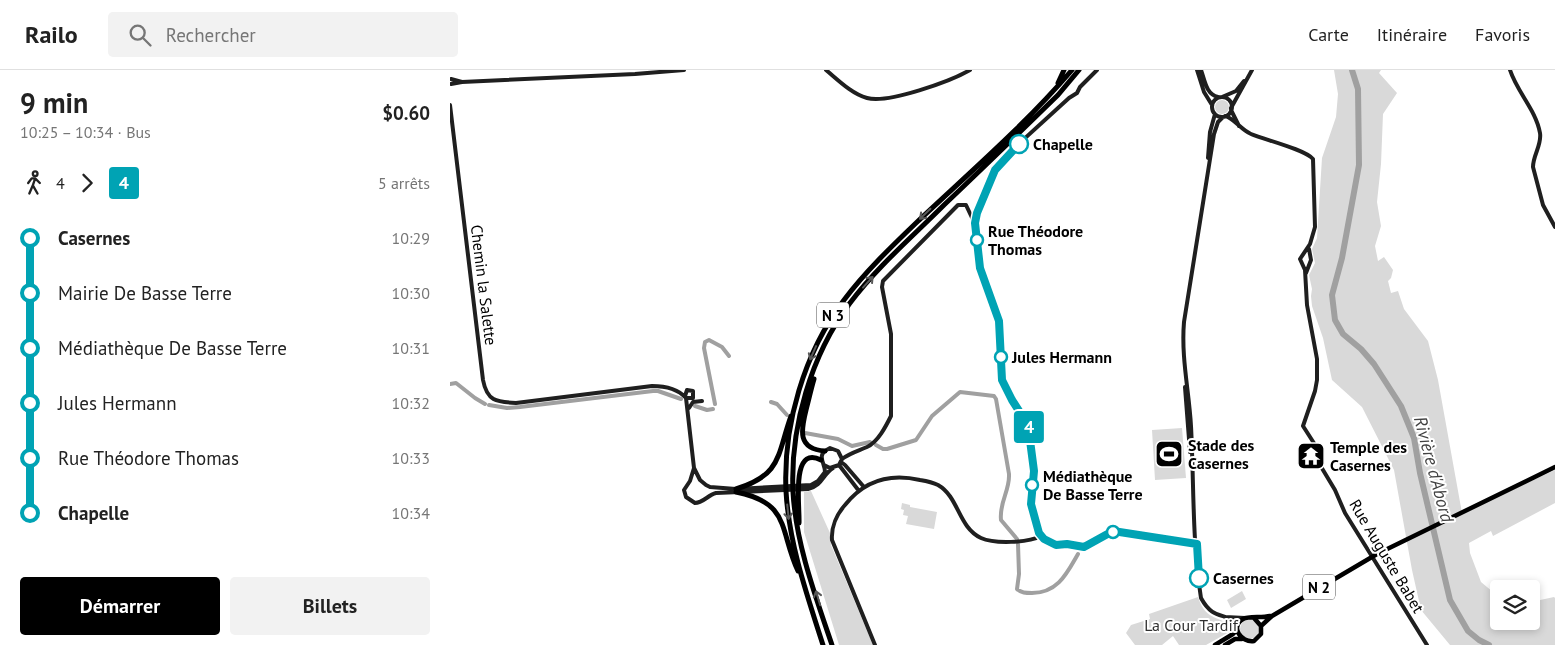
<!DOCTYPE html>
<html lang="fr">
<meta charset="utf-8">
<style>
:root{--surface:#fff;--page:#f2f2f2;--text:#222;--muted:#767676;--line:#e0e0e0;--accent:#000}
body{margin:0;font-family:"PT Sans",sans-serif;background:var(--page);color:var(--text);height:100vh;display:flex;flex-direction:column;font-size:19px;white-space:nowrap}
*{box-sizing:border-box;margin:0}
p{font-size:16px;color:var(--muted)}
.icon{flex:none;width:28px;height:28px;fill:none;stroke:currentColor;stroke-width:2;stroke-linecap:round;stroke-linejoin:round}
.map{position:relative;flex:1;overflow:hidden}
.details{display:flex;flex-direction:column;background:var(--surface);width:450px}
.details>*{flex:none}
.badge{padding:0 10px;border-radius:4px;font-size:18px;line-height:32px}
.controls{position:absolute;left:1040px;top:510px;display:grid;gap:10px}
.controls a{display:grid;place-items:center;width:50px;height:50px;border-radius:5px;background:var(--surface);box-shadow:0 2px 8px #0003;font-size:25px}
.map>.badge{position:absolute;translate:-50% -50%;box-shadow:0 0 0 2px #fff}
.legs{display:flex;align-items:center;gap:8px;height:55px;padding:0 20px;font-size:16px}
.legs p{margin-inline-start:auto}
.headline{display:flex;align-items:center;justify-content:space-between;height:85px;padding:0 20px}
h1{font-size:28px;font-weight:600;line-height:38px}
.cta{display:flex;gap:10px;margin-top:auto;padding:10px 20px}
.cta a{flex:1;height:58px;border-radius:5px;background:var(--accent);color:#fff;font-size:20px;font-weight:600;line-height:58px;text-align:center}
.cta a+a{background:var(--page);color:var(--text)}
ul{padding:0 20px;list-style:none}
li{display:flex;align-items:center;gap:18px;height:55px;font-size:19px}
li i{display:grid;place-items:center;width:8px;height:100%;margin:0 6px;background:currentColor}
li i::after{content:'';width:12px;height:12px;margin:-6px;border:4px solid;border-radius:50%;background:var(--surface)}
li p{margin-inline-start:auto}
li:first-child i{background:linear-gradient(#0000 50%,currentColor 0)}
li:last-child i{background:linear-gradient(currentColor 50%,#0000 0)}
header{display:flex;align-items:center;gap:30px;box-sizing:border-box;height:70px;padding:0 25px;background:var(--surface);border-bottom:1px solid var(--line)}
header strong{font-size:24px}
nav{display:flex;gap:28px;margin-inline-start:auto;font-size:18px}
.search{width:350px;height:45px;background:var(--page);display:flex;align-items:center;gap:12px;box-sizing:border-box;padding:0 18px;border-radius:5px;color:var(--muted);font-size:19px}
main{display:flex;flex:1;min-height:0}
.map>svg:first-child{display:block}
</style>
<header>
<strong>Railo</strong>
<div class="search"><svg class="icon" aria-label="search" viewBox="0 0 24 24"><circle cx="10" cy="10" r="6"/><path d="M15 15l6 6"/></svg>Rechercher</div>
<nav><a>Carte</a><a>Itinéraire</a><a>Favoris</a></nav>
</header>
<main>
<section class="details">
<div class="headline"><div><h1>9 min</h1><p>10:25 – 10:34 · Bus</p></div><b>$0.60</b></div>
<div class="legs"><svg class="icon" aria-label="walk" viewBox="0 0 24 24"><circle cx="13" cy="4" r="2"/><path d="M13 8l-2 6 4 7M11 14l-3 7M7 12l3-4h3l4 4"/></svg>4<svg class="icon" aria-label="forward" viewBox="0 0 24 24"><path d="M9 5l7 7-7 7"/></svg><b class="badge" style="background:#00a3b4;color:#fff">4</b><p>5 arrêts</p></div>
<ul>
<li><i style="color:#00a3b4"></i><b>Casernes</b><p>10:29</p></li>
<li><i style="color:#00a3b4"></i><span>Mairie De Basse Terre</span><p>10:30</p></li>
<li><i style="color:#00a3b4"></i><span>Médiathèque De Basse Terre</span><p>10:31</p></li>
<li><i style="color:#00a3b4"></i><span>Jules Hermann</span><p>10:32</p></li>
<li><i style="color:#00a3b4"></i><span>Rue Théodore Thomas</span><p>10:33</p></li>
<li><i style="color:#00a3b4"></i><b>Chapelle</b><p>10:34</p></li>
</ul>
<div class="cta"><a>Démarrer</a><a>Billets</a></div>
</section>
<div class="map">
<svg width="1105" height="575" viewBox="0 0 1105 575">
<rect width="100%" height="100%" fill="#fff"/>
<path fill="#d9d9d9" d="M884 0H931L929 3 947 23 933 44 931 94 927 132 931 156 925 176 928 191 934 187 943 200 941 208 938 211 941 223 948 221 954 239 978 271 988 310 1012 443 1105 400V433L1043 466 1041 461 1019 473 1020 483 1031 512 1049 527V551H1081V532L1104 527 1105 528V575H1000L971 540 962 500 944 400 912 337 882 310 873 268 862 236 861 226 862 219 859 205 865 193 862 179 867 168 872 88 886 47 888 24Z
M765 37a7 7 0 1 1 14 0a7 7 0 1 1-14 0Z
M732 358 736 408 705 410 702 360Z
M361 421 380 463 381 475 423 575H389L354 462V422Z
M452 433 460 435V437L487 442 484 459 456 454 458 446 453 445 454 440 451 439Z
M792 521 796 529 781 538 777 530Z
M748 527C755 549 766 546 783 556L781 561 756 575H729L723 566 712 575H685L676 563 681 555 700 549 699 544Z
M790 559a10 10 0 1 1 20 0a10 10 0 1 1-20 0Z"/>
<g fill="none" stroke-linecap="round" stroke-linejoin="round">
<path stroke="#a0a0a0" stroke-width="4" d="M0 314 6 313 25 328 35 334
M321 332 327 334 337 345
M265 334 254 278 255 272 259 270 272 277 279 286
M39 335 57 338 70 337 203 321H208L231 329
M245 336 257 340 263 339
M355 363 388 369 402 376 420 372
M426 375 433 379H437L466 370 482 346 510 322 544 326 546 329 559 404C560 421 549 432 551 450L567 469
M568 474 569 504 567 519C571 523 576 523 582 523 608 523 617 503 628 484"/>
<path stroke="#a0a0a0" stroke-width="6" d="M902 0 908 19 909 95 892 188 882 225 885 250 893 264 911 279 924 294 951 336 964 368 970 403 1000 530 1018 561 1029 570 1039 575"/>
<path stroke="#1f1f1f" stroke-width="4" d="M376 0C388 10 402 24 417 28 438 34 501 11 520 0
M647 0 630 17 627 23 619 28 562 80 545 100 527 143 525 153 526 169 530 198 549 251 552 310 562 330 578 355 583 401 581 434 589 463 594 469 606 475 617 474 634 477 660 463 666 461 747 474
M747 0 754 22 762 35
M751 0C755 11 756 24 768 27
M1060 0C1067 22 1086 40 1090 63 1092 75 1083 85 1083 97L1093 135 1105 157
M1 9 12 12
M1 14 12 12 185 4 234 0
M772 27 786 21 794 11
M762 37a10 10 0 1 1 20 0a10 10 0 1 1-20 0Z
M0 35 33 310C37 331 46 332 66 333L202 316C214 316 228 319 236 328L244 398 250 410 256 415 260 417 286 419 361 415 368 411 375 402C375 392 365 385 380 378L388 381 392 389 389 395 380 398 374 395
M781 38 802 0
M781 40 789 56
M775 46C784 48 791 60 801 64 815 70 854 79 863 89L865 157 860 174 850 189 855 200 857 235 867 289V310L865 321 853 356 869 381 870 395 885 420 895 443 977 575
M773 47 768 52 764 64 734 252C731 287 739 321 741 356 744 413 742 471 751 528 764 552 776 541 788 555
M758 88 760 62 765 44
M856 203 861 190 859 179
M735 317 740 382
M235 326 237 320 243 321V328H236
M239 338 243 332 252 331
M392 389C400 383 408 381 417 377 428 372 436 356 441 346V264L432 217 433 211 508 135H516L524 152
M391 392 395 395 414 417
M389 395 409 421
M244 398 240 411 234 420 236 427 245 433C253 433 258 425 266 423L358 419C373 415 372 405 383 398
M775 547 795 548
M425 575 382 470C381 457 387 444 395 435 414 411 440 403 470 410 476 411 482 412 488 415 509 427 508 457 531 468 544 474 578 473 591 466"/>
<path stroke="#000" stroke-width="4.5" d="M804 548 811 556V564L804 571C791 573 780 557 793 549 798 546 812 548 820 546
M811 556 822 546 927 484 1105 397
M765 575 783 564 787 560
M775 575 785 569H792"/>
<path stroke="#000" stroke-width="5" d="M608 13 614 0
M364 309C361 319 359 329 356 340 351 360 347 379 375 381
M286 419C332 405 327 385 341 346
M286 422C341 433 329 460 348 501
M349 453C350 438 340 374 371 390
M373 575C357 525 339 474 336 421 333 355 354 283 394 230 415 202 441 177 466 153 519 103 575 55 622 0
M382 575C365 525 346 474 343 422 340 357 361 285 400 233 427 197 462 167 494 135 532 99 570 62 608 25L629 0"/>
</g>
<defs><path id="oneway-shaft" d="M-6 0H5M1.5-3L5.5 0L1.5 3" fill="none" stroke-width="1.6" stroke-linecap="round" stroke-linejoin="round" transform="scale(1.25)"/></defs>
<g stroke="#595959">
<use href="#oneway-shaft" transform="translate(475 144) rotate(136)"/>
<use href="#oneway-shaft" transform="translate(418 212) rotate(-48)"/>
<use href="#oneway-shaft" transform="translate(363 283) rotate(114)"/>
<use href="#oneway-shaft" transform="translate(338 442) rotate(84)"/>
<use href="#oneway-shaft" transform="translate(368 528) rotate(-107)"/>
</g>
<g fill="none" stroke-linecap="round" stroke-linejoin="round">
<defs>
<path id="line-1" d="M569 74 545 100 527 143 525 153 530 198 549 251 552 310 562 330 578 355 584 401 581 434 589 463 594 469 606 475 617 474 634 477 663 461 747 474 749 508"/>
</defs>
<use href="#line-1" stroke="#fff" stroke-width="11"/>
<use href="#line-1" stroke="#00a3b4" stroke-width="8"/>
</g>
<defs>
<symbol id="stadium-square" viewBox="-11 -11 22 22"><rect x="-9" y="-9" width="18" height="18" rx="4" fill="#000" stroke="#fff"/><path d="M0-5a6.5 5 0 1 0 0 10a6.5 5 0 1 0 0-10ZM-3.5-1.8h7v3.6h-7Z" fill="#fff"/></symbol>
<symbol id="temple-square" viewBox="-11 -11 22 22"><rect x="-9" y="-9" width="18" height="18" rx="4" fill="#000" stroke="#fff"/><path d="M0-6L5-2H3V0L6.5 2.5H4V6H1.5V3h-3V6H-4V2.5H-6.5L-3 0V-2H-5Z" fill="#fff"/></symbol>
</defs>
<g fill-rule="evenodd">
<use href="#stadium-square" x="703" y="368" width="32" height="32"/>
<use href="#temple-square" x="845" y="370" width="32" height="32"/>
</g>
<g fill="#fff" stroke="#00a3b4" stroke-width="2.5">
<circle cx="569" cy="74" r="9"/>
<circle cx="527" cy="170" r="6"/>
<circle cx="551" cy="287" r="6"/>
<circle cx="582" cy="415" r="6"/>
<circle cx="663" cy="462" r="6"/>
<circle cx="749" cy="508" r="9"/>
</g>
<g text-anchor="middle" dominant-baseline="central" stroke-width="4" stroke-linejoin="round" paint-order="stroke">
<g fill="#fff" stroke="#4c4c4c" stroke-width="1">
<rect x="367" y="232.5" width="32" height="25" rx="4"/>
<rect x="853" y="504.5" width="32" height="25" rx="4"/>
</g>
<g font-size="15" font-weight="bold" fill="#000">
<text x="383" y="245">N 3</text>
<text x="869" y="517">N 2</text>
</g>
<g font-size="16" font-weight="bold" fill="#000" stroke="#fff" text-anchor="start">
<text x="583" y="74">Chapelle</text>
<text x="538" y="161">Rue Théodore<tspan x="538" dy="18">Thomas</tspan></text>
<text x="562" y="287">Jules Hermann</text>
<text x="593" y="406">Médiathèque<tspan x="593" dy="18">De Basse Terre</tspan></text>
<text x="763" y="508">Casernes</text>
</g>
<g font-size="16" fill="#000" stroke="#fff">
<text transform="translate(34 215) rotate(83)">Chemin la Salette</text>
<text transform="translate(937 486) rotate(59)">Rue Auguste Babet</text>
</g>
<g font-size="16" font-weight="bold" fill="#000" stroke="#fff" text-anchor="start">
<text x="738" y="375">Stade des<tspan x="738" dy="18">Casernes</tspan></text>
<text x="880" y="377">Temple des<tspan x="880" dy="18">Casernes</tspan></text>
</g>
<g font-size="16" fill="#303030" stroke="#fff">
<text x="741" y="555">La Cour Tardif</text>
</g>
<g font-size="18" font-style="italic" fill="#414141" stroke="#fff">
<text transform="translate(984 399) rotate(75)">Rivière d'Abord</text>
</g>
</g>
</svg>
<div class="controls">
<a><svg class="icon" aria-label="layers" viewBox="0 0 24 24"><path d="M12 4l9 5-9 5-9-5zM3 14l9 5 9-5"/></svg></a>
</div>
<b class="badge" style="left:579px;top:357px;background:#00a3b4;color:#fff">4</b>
</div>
</main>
